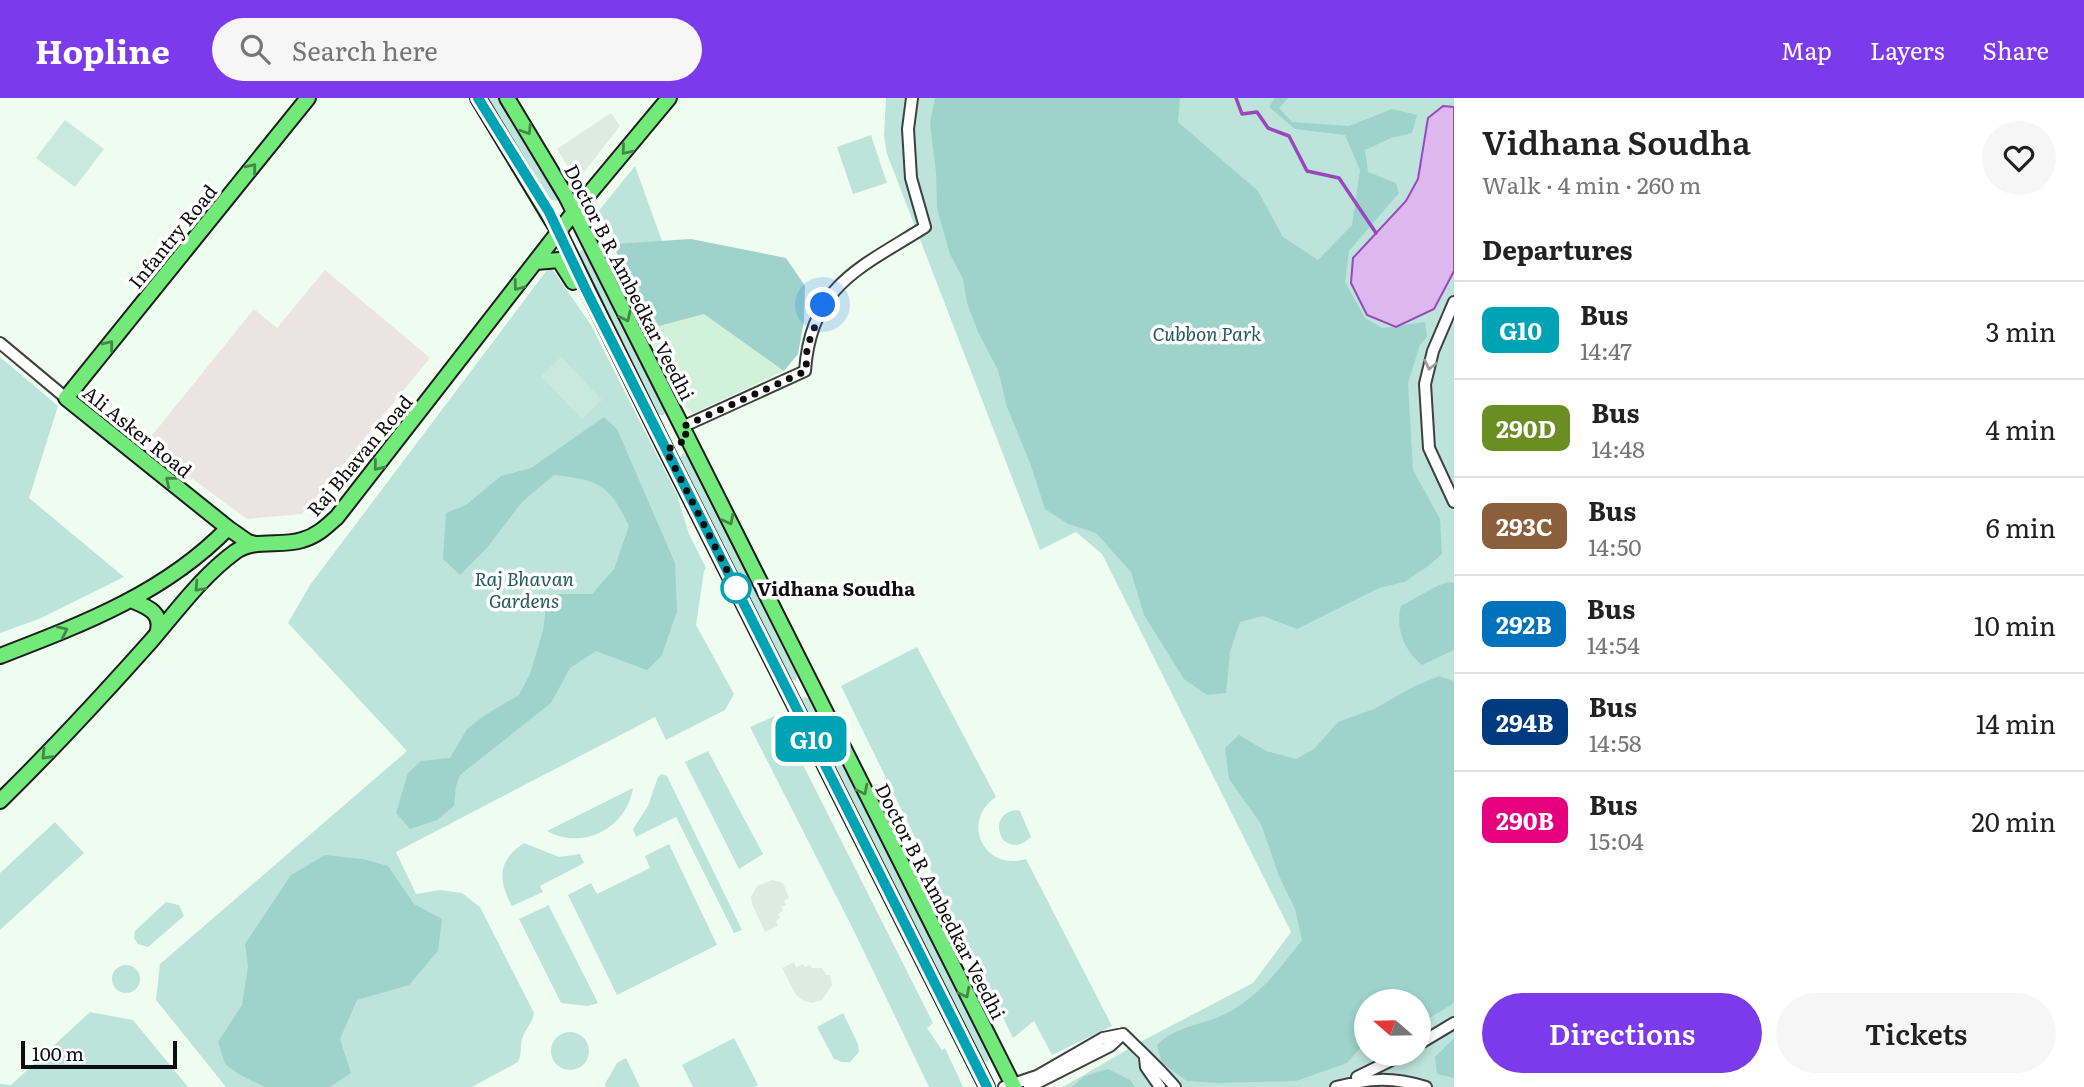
<!DOCTYPE html>
<meta charset="utf-8">
<style>
:root{--surface:#fff;--page:#f6f6f6;--text:#222;--muted:#767676;--line:#e0e0e0;--accent:#7c3aed}
body{margin:0;font-family:Literata,serif;background:var(--page);color:var(--text);height:100vh;display:flex;flex-direction:column;font-size:26px;white-space:nowrap}
*{box-sizing:border-box;margin:0}
p{font-size:23px;color:var(--muted)}
.icon{flex:none;width:38px;height:38px;fill:none;stroke:currentColor;stroke-width:2;stroke-linecap:round;stroke-linejoin:round}
.map{position:relative;flex:1;overflow:hidden}
.sheet{display:flex;flex-direction:column;background:var(--surface);width:630px}
.sheet>*{flex:none}
.badge{padding:0 14px;border-radius:10px;font-size:24px;line-height:46px}
.needle{width:46px;rotate:290deg}
.buttons{position:absolute;left:1354px;top:891px;display:grid;gap:14px}
.buttons a{display:grid;place-items:center;width:77px;height:77px;border-radius:50%;background:var(--surface);box-shadow:0 4px 10px #0003;font-size:35px}
.scale{position:absolute;left:21px;bottom:18px;width:156px;box-sizing:border-box;padding-left:7px;border:4px solid #0d0d0d;border-top:0;font-size:19px;line-height:24px;white-space:nowrap;color:#0d0d0d;-webkit-text-stroke:5px #fff;paint-order:stroke}
.you{position:absolute;width:35px;height:35px;margin:-18px;border:5px solid #fff;border-radius:50%;background:#1a73e8;box-shadow:0 0 0 10px #1a73e833}
.map>.badge{position:absolute;translate:-50% -50%;box-shadow:0 0 0 4px #fff}
h2{padding:0 28px;font-size:26px;line-height:63px}
.round{display:grid;place-items:center;flex:none;width:74px;height:74px;border-radius:37px;background:var(--page)}
.head{display:flex;align-items:center;justify-content:space-between;height:119px;padding:0 28px}
h1{font-size:33px;font-weight:600;line-height:52px}
.primary-button{display:flex;gap:14px;margin-top:auto;padding:14px 28px}
.primary-button a{flex:1;height:80px;border-radius:42px;background:var(--accent);color:#fff;font-size:28px;font-weight:600;line-height:80px;text-align:center}
.primary-button a+a{background:var(--page);color:var(--text)}
ul{padding:0;list-style:none}
li{display:flex;align-items:center;gap:21px;height:98px;padding:0 28px;border-top:2px solid var(--line)}
li div{flex:1}
li b{display:block;font-size:26px}
li em{font-style:normal}
li .badge{min-width:77px;font-weight:700;text-align:center}
header{display:flex;align-items:center;gap:42px;box-sizing:border-box;height:98px;padding:0 35px;background:var(--accent);color:#fff}
header strong{font-size:33px}
nav{display:flex;gap:38px;margin-inline-start:auto;font-size:24px}
.search{width:490px;height:63px;background:var(--page);display:flex;align-items:center;gap:18px;box-sizing:border-box;padding:0 24px;border-radius:38px;color:var(--muted);font-size:26px}
main{display:flex;flex:1;min-height:0}
.map>svg:first-child{display:block}
</style>
<header>
<strong>Hopline</strong>
<div class="search"><svg class="icon" aria-label="search" viewBox="0 0 24 24"><circle cx="10" cy="10" r="6"/><path d="M15 15l6 6"/></svg>Search here</div>
<nav><a>Map</a><a>Layers</a><a>Share</a></nav>
</header>
<main>
<div class="map">
<svg width="1454" height="989" viewBox="0 0 1454 989">
<rect width="100%" height="100%" fill="#effdf0"/>
<path fill="#ebe4e2" d="M325 172 430 260 302 416 247 421 145 346 254 211 277 230Z"/>
<path fill="#d1f1d8" d="M684 162 792 234 784 273 694 315 684 308 633 206Z"/>
<path fill="#bce4db" fill-rule="evenodd" d="M487 0H498L559 97 558 103 551 102Z
M886 0H1454V989H1063L1142 943 1253 885 1291 834 1102 456 1076 434 1040 452 887 56 884 38ZM1367 903H1419V956H1367Z
M871 37 887 85 853 96 837 49Z
M635 68 662 143 612 146 597 115Z
M583 151 585 152 665 312 664 317H658L578 158 580 153Z
M550 168 591 227 677 397 689 436 706 470 704 473 696 527 734 596 725 612 666 642 655 619 396 754 416 796 440 792 462 795 480 809 534 915C533 925 525 931 522 941 520 949 522 956 518 964L472 989H226L156 902 160 866 407 653 288 525 310 487Z
M0 259 58 308 29 400 124 479 39 521 0 535Z
M683 355 687 357 797 576 796 583 789 580 680 361Z
M917 549 996 699C960 723 984 774 1026 761L1112 928 1052 957 1034 923 1013 940 841 588Z
M805 599 809 601 984 947 989 958 988 964 981 962 802 606 801 602Z
M775 618 779 619 933 925 927 930 942 952 945 950 963 989H929L854 833 750 629Z
M708 653 763 756 739 771 685 664Z
M662 676 667 678 742 832 734 835 676 719 636 739 633 731 648 708 658 679Z
M633 690C627 730 583 753 547 733Z
M1016 712 1020 713 1031 739C1021 748 1014 750 1003 742 995 729 999 714 1016 712Z
M55 724 84 755 0 832V775Z
M524 745 559 759 580 756 584 765 540 788 543 794 512 808C498 782 497 763 524 745Z
M669 746 717 847 617 897 568 797 591 785 597 796 650 770 645 758Z
M166 804 179 807 184 818 148 849 138 846 134 840 135 833Z
M549 807 550 810 598 905 588 908 561 905 519 821Z
M112 881a14 14 0 1 1 28 0a14 14 0 1 1-28 0Z
M90 914 133 922 188 989H0V986L11 987Z
M843 915 858 946 859 954 850 964H842L834 961 817 929Z
M551 953a19 19 0 1 1 38 0a19 19 0 1 1-38 0Z
M734 940 758 987 754 989H693L682 967Z
M626 960 640 989H606L605 986 617 965Z"/>
<path fill="#9dd3cb" d="M935 0H1180L1178 24 1258 93 1283 139 1318 162 1352 127 1360 72 1345 37 1295 31 1269 9 1275 0H1288L1279 10 1292 24 1349 28 1392 11 1417 17 1412 35 1391 40 1365 52 1368 74 1396 85 1399 95 1349 153 1345 184 1365 220 1382 230 1425 224 1427 239 1420 247 1408 285 1413 372 1440 421 1442 456 1427 469 1404 484 1379 490 1297 531 1263 518 1240 524 1230 554 1226 595 1207 597 1184 581 1144 517 1131 474 1096 435 1068 426 1045 411 1030 365 1007 309 998 272 978 234 967 205 963 181 950 156 937 111 936 74 930 25Z
M691 141 786 160 805 188 804 222 798 256 784 273 704 216 655 229 612 146Z
M604 319 617 331 675 465 677 513 662 557 647 572 596 553 570 570 551 605 460 677 456 688 454 708 437 722 410 731 396 715 408 675 421 663 450 660 467 631 485 617 519 597 530 576 543 533 546 508 557 496H592L614 471 629 428C609 386 599 382 554 377L522 404 486 451 460 477 443 461 446 415 466 407 501 378 531 370Z
M1448 484 1454 485V552L1422 567C1404 553 1395 530 1401 508L1437 488Z
M1439 578 1454 583V905L1428 921 1419 923V903H1367L1364 946 1347 965 1296 983 1216 985 1187 983 1162 965 1157 947C1175 928 1204 927 1227 915 1260 897 1279 872 1302 842L1295 811 1279 778 1261 726 1229 681 1225 650 1239 637 1266 653 1296 661 1314 651 1338 624 1374 611 1415 588Z
M325 757 363 761 388 768 414 806 442 821 438 853 409 887 357 902 340 941 351 975 330 989H265L240 977 225 966 218 944 242 907 248 868 245 846 291 777Z
M1454 940V980L1437 976 1435 959Z
M1108 971 1130 982 1135 989H1072L1085 978Z"/>
<path fill="#c9e9de" d="M65 22 104 51 75 89 36 60Z
M561 259 602 302 582 321 541 278Z"/>
<path fill="#deecdf" d="M611 15 620 28 582 77 578 78 571 69 569 70 557 51Z
M772 782 783 785 789 800 784 803 786 807 781 809 783 813 778 816 780 820 776 823 778 828 765 834 752 806 751 799 757 788Z
M794 864 796 869 803 866 805 869 810 867 812 870H822L826 877H830L832 887 822 902 812 905 804 903 796 897 782 870Z"/>
<path fill="#ddb8ef" stroke="#9a47be" stroke-width="2" d="M1443 8 1454 9V173L1434 211 1396 229 1367 217 1351 185 1353 160 1406 103 1418 81 1428 20Z"/>
<g fill="none" stroke-linecap="round" stroke-linejoin="round">
<path stroke="#9a47be" stroke-width="3.5" d="M1236 0 1242 16 1257 14 1268 30 1289 38 1307 73 1339 80 1376 135"/>
<defs>
<path id="minor" d="M1454 204 1433 253 1425 286 1429 350 1454 404
M0 245 66 300
M682 329 805 273C811 187 860 170 925 129L911 80 908 31 912 0
M1123 936C1141 954 1158 969 1175 989
M1419 946 1454 925
M1145 960 1146 969 1160 989
M1357 979 1404 956
M1004 989 1037 978 1103 940 1123 936
M1029 989 1110 948 1123 936
M1336 989C1371 980 1392 979 1426 989"/>
<path id="major" d="M478 0 559 134 666 352 987 989
M507 0 566 98 1014 989
M536 164 559 162 573 184
M255 446 248 444 228 430 66 300 308 0
M131 502C148 509 164 515 157 536
M0 558C83 526 165 495 228 430
M0 703C52 652 102 598 151 543 177 513 202 478 235 454 253 440 281 449 302 442 317 438 326 429 337 419L574 114 669 0"/>
</defs>
<use href="#minor" stroke="#404040" stroke-width="14"/>
<use href="#major" stroke="#1e1e1e" stroke-width="18"/>
<use href="#minor" stroke="#fff" stroke-width="10"/>
<use href="#major" stroke="#72ea79" stroke-width="14"/>
</g>
<defs><path id="oneway-chevron" d="M-2-3.5L2.5 0L-2 3.5" fill="none" stroke-width="1.6" stroke-linecap="round" stroke-linejoin="round" transform="scale(1.75)"/></defs>
<g stroke="#458748">
<use href="#oneway-chevron" transform="translate(527 32) rotate(58)"/>
<use href="#oneway-chevron" transform="translate(626 52) rotate(130)"/>
<use href="#oneway-chevron" transform="translate(252 70) rotate(-51)"/>
<use href="#oneway-chevron" transform="translate(518 188) rotate(127)"/>
<use href="#oneway-chevron" transform="translate(626 219) rotate(64)"/>
<use href="#oneway-chevron" transform="translate(109 247) rotate(-51)"/>
<use href="#oneway-chevron" transform="translate(378 368) rotate(129)"/>
<use href="#oneway-chevron" transform="translate(170 383) rotate(-141)"/>
<use href="#oneway-chevron" transform="translate(729 422) rotate(63)"/>
<use href="#oneway-chevron" transform="translate(199 489) rotate(133)"/>
<use href="#oneway-chevron" transform="translate(63 533) rotate(-25)"/>
<use href="#oneway-chevron" transform="translate(46 657) rotate(134)"/>
<use href="#oneway-chevron" transform="translate(863 692) rotate(63)"/>
<use href="#oneway-chevron" transform="translate(965 895) rotate(63)"/>
</g>
<use stroke="#9e9e9e" href="#oneway-chevron" transform="translate(1430 267) rotate(103)"/>
<g fill="none" stroke-linecap="round" stroke-linejoin="round">
<defs>
<path id="line" d="M478 0 549 114 586 192 987 989"/>
</defs>
<use href="#line" stroke="#fff" stroke-width="16"/>
<use href="#line" stroke="#00a3b4" stroke-width="10"/>
<path stroke="#0d0d0d" stroke-width="7" stroke-dasharray="0 12.6" d="M736 490 737 492 666 352 688 341 682 329 806 273 807 249 823 207"/>
</g>
<circle fill="#fff" stroke="#00a3b4" stroke-width="3.5" cx="736" cy="490" r="14"/>
<g text-anchor="middle" dominant-baseline="central" stroke-width="7" stroke-linejoin="round" paint-order="stroke">
<g font-size="19" fill="#0d0d0d" stroke="#fff">
<text transform="translate(172 138) rotate(-51)">Infantry Road</text>
<text transform="translate(630 184) rotate(63)">Doctor B R Ambedkar Veedhi</text>
<text transform="translate(138 333) rotate(39)">Ali Asker Road</text>
<text transform="translate(359 357) rotate(-50)">Raj Bhavan Road</text>
<text transform="translate(941 803) rotate(63)">Doctor B R Ambedkar Veedhi</text>
</g>
<g font-size="19" font-style="italic" fill="#24585d" stroke="#fff">
<text x="1207" y="235">Cubbon Park</text>
<text x="524" y="480">Raj Bhavan<tspan x="524" dy="22">Gardens</tspan></text>
</g>
<g font-size="19" font-weight="bold" fill="#0d0d0d" stroke="#fff" text-anchor="start">
<text x="757" y="490">Vidhana Soudha</text>
</g>
</g>
</svg>
<div class="buttons">
<a><svg class="needle" viewBox="-14 -14 28 28"><path d="M0-13l5 13h-10z" fill="#e53935"/><path d="M0 13l5-13h-10z" fill="#767676"/></svg></a>
</div>
<div class="scale">100 m</div>
<div class="you" style="left:823px;top:207px"></div>
<b class="badge" style="left:811px;top:641px;background:#00a3b4;color:#fff">G10</b>
</div>
<section class="sheet">
<div class="head"><div><h1>Vidhana Soudha</h1><p>Walk · 4 min · 260 m</p></div><a class="round"><svg class="icon" aria-label="heart" viewBox="0 0 24 24"><path d="M12 20l-8-8c-3-5 5-10 8-4 3-6 11-1 8 4z"/></svg></a></div>
<h2>Departures</h2>
<ul>
<li><span class="badge" style="background:#00a3b4;color:#fff">G10</span><div><b>Bus</b><p>14:47</p></div><em>3 min</em></li>
<li><span class="badge" style="background:#6b8e23;color:#fff">290D</span><div><b>Bus</b><p>14:48</p></div><em>4 min</em></li>
<li><span class="badge" style="background:#8b5e3c;color:#fff">293C</span><div><b>Bus</b><p>14:50</p></div><em>6 min</em></li>
<li><span class="badge" style="background:#0072bc;color:#fff">292B</span><div><b>Bus</b><p>14:54</p></div><em>10 min</em></li>
<li><span class="badge" style="background:#003b80;color:#fff">294B</span><div><b>Bus</b><p>14:58</p></div><em>14 min</em></li>
<li><span class="badge" style="background:#e6007e;color:#fff">290B</span><div><b>Bus</b><p>15:04</p></div><em>20 min</em></li>
</ul>
<div class="primary-button"><a>Directions</a><a>Tickets</a></div>
</section>
</main>
